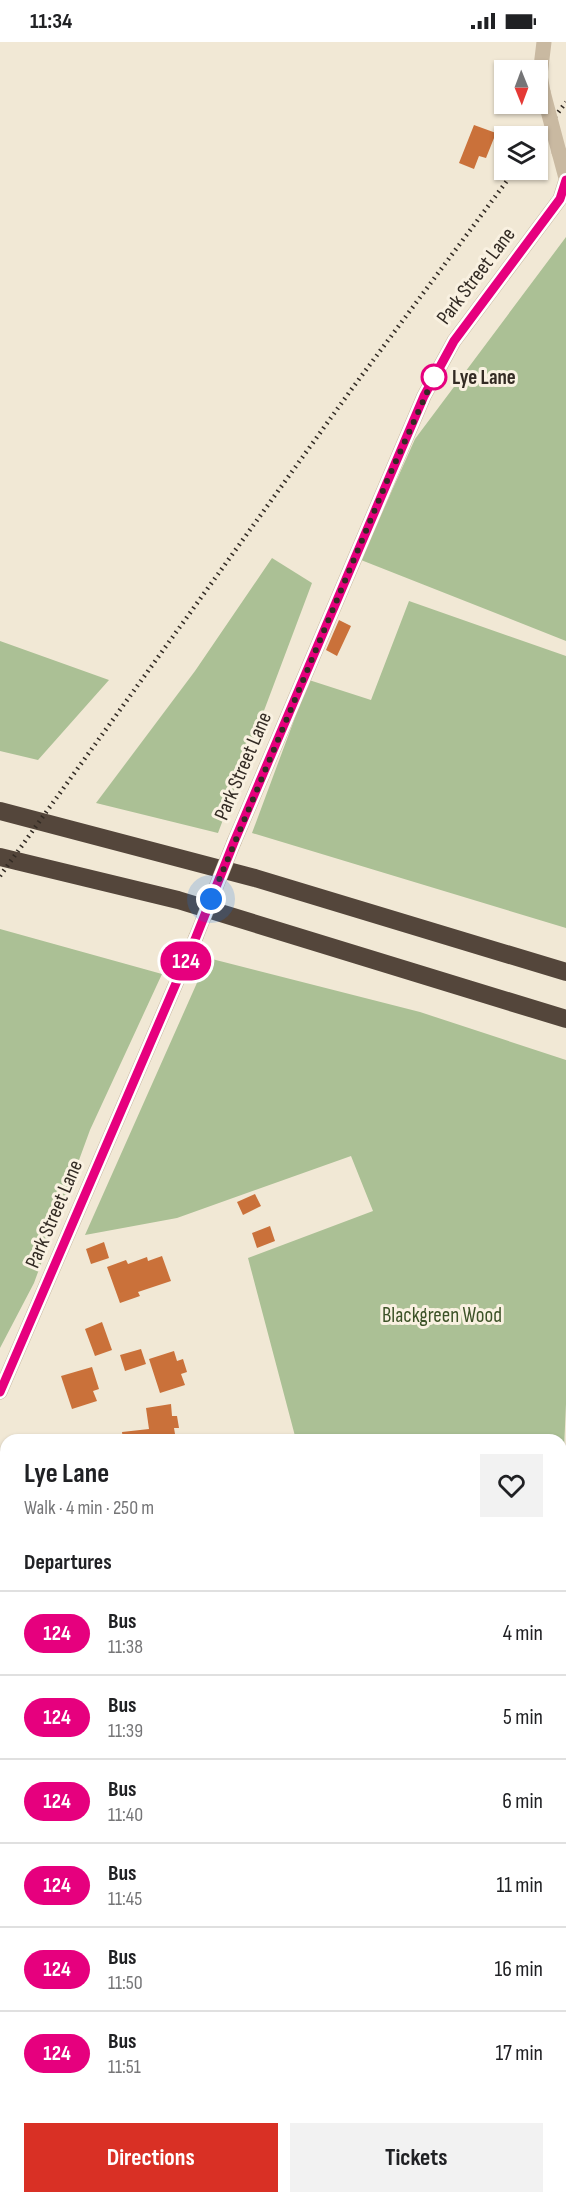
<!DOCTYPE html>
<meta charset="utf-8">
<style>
:root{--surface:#fff;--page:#f2f2f2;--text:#202124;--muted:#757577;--line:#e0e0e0;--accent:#d93025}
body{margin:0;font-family:"Sofia Sans Condensed",sans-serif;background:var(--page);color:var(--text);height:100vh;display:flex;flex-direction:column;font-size:22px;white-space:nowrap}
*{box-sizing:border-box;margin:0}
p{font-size:20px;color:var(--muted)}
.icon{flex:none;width:33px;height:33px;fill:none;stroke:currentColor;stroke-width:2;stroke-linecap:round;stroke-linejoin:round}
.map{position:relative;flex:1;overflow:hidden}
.drawer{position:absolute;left:0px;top:1392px;width:567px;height:770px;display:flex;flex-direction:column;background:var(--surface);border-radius:18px 18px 0 0;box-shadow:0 2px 4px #0004}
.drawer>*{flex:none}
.badge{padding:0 12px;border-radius:20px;font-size:21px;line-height:39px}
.needle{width:39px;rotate:179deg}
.buttons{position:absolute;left:494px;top:18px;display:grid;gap:12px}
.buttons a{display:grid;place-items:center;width:54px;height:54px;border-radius:0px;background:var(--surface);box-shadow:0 2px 4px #0004;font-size:30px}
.you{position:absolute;width:30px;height:30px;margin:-15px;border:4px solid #fff;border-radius:50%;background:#1a73e8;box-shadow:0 0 0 9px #1a73e833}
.map>.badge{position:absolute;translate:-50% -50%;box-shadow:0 0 0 3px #fff}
h2{padding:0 24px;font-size:22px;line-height:54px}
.round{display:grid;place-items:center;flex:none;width:63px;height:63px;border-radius:0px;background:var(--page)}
.summary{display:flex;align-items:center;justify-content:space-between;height:102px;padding:0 24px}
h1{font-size:28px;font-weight:700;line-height:45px}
.action{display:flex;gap:12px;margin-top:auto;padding:12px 24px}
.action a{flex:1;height:69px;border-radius:0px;background:var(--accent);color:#fff;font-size:24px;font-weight:700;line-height:69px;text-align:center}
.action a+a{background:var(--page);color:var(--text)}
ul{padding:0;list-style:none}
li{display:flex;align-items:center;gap:18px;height:84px;padding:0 24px;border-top:2px solid var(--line)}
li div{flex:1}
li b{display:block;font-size:22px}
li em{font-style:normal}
li .badge{min-width:66px;font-weight:700;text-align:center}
.status{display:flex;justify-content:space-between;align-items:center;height:42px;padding:0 30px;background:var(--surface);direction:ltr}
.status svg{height:16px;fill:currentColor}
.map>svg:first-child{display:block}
</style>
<div class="status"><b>11:34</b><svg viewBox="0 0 49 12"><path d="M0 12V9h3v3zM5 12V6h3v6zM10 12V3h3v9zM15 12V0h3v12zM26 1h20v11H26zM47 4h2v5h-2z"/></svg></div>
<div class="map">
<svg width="566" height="2161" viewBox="0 0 566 2161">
<rect width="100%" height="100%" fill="#f1e8d5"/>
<path fill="#abc095" d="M566 195V599L361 518 415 397Z
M272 516 312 541 218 791 96 761 195 629Z
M409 559 566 614V886L252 791 309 638 371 658Z
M0 599 109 638 38 718 0 709Z
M0 887 162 932 90 1088 34 1241 0 1306Z
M208 916 420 970 566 1018V1362L563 1429 566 1435V1939L561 1942V1398H272L295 1394 248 1216 373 1169 351 1114 177 1176 85 1193Z
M566 1998V2161H478L477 2158V2161H396L395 2156H561V2000Z"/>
<path fill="#ca713a" d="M474 83 496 91 486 116 479 114 474 127 459 121Z
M339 578 351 584 337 614 326 608Z
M255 1152 261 1164 243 1173 237 1160Z
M270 1184 275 1199 257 1206 252 1191Z
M104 1200 109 1216 91 1222 86 1207Z
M162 1214 171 1239 138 1250 140 1254 120 1261 107 1225 126 1218 128 1222 147 1215 148 1219Z
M102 1280 112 1308 95 1314 85 1287Z
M141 1307 146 1322 125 1329 120 1313Z
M174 1309 177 1319 183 1317 187 1330 181 1332 185 1343 160 1351 149 1317Z
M92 1325 99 1347 93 1349 97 1359 72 1367 61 1334Z
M171 1362 172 1374H177L179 1386H174L176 1398H123L122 1390 149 1387 146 1366Z"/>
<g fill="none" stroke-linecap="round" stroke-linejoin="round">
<path stroke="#b4a38b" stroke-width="3" stroke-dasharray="3 3" stroke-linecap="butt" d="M561 2056 566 2041
M476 2156 477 2161
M285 2161 287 2156"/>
<path stroke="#c9b9a1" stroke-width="8" d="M0 1536 6 1538
M0 1695 6 1699
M561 2068 566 2067"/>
<path stroke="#c9b9a1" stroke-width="15" d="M0 1825 6 1829
M0 2150 6 2155
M377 2156 378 2161"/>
<path stroke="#c9b9a1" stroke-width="15" d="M543 50 540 33 544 0
M559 110 566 136
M234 800 424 354 454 299 560 157 566 138
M0 1350 196 895"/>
<path stroke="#54463b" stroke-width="18" d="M0 769 255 836 566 930
M0 815 178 858 566 977"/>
<path stroke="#332b24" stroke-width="4.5" stroke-dasharray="1.5 4.5" stroke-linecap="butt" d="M537 99 566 60
M0 834 351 348 515 128"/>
<path stroke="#c9b9a1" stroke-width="15" d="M543 50 559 110
M196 895 234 800"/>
</g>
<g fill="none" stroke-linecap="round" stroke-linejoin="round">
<defs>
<path id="line" d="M0 1350 196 895 234 800 424 354 454 299 560 157 566 138"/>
</defs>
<use href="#line" stroke="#fff" stroke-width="14"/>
<use href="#line" stroke="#e6007e" stroke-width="9"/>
<path stroke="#332b24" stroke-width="6" stroke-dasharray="0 10.8" d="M211 857 387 439 434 335"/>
</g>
<circle fill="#fff" stroke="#e6007e" stroke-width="3" cx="434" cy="335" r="12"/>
<g text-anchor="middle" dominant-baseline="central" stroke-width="6" stroke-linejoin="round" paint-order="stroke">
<g font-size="21" fill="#332b24" stroke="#f9f1e1">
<text transform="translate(476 234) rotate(-53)">Park Street Lane</text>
<text transform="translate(243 724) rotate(-67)">Park Street Lane</text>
<text transform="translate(54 1172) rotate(-67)">Park Street Lane</text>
</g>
<g font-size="21" font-weight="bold" fill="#332b24" stroke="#f9f1e1" text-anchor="start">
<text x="452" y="335">Lye Lane</text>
</g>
<g font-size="21" fill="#3c5227" stroke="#f9f1e1">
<text x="442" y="1273">Blackgreen Wood</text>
</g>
</g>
</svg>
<div class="buttons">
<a><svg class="needle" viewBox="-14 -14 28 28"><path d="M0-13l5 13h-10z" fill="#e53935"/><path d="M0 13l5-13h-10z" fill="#757577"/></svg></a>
<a><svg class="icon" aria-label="layers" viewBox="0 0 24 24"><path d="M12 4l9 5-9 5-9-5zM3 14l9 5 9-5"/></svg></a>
</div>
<div class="you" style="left:211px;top:857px"></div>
<b class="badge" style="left:186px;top:919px;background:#e6007e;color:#fff">124</b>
<section class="drawer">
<div class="summary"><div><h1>Lye Lane</h1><p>Walk · 4 min · 250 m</p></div><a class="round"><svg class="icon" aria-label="heart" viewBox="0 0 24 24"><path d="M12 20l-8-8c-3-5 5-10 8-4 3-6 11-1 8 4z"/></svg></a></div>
<h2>Departures</h2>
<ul>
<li><span class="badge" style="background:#e6007e;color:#fff">124</span><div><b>Bus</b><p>11:38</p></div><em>4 min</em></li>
<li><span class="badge" style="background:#e6007e;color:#fff">124</span><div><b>Bus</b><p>11:39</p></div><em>5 min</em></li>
<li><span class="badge" style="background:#e6007e;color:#fff">124</span><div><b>Bus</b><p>11:40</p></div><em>6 min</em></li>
<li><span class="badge" style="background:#e6007e;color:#fff">124</span><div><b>Bus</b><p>11:45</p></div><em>11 min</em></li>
<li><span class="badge" style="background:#e6007e;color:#fff">124</span><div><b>Bus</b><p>11:50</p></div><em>16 min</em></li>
<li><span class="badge" style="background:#e6007e;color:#fff">124</span><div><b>Bus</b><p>11:51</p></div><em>17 min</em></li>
</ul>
<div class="action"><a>Directions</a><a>Tickets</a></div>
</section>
</div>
